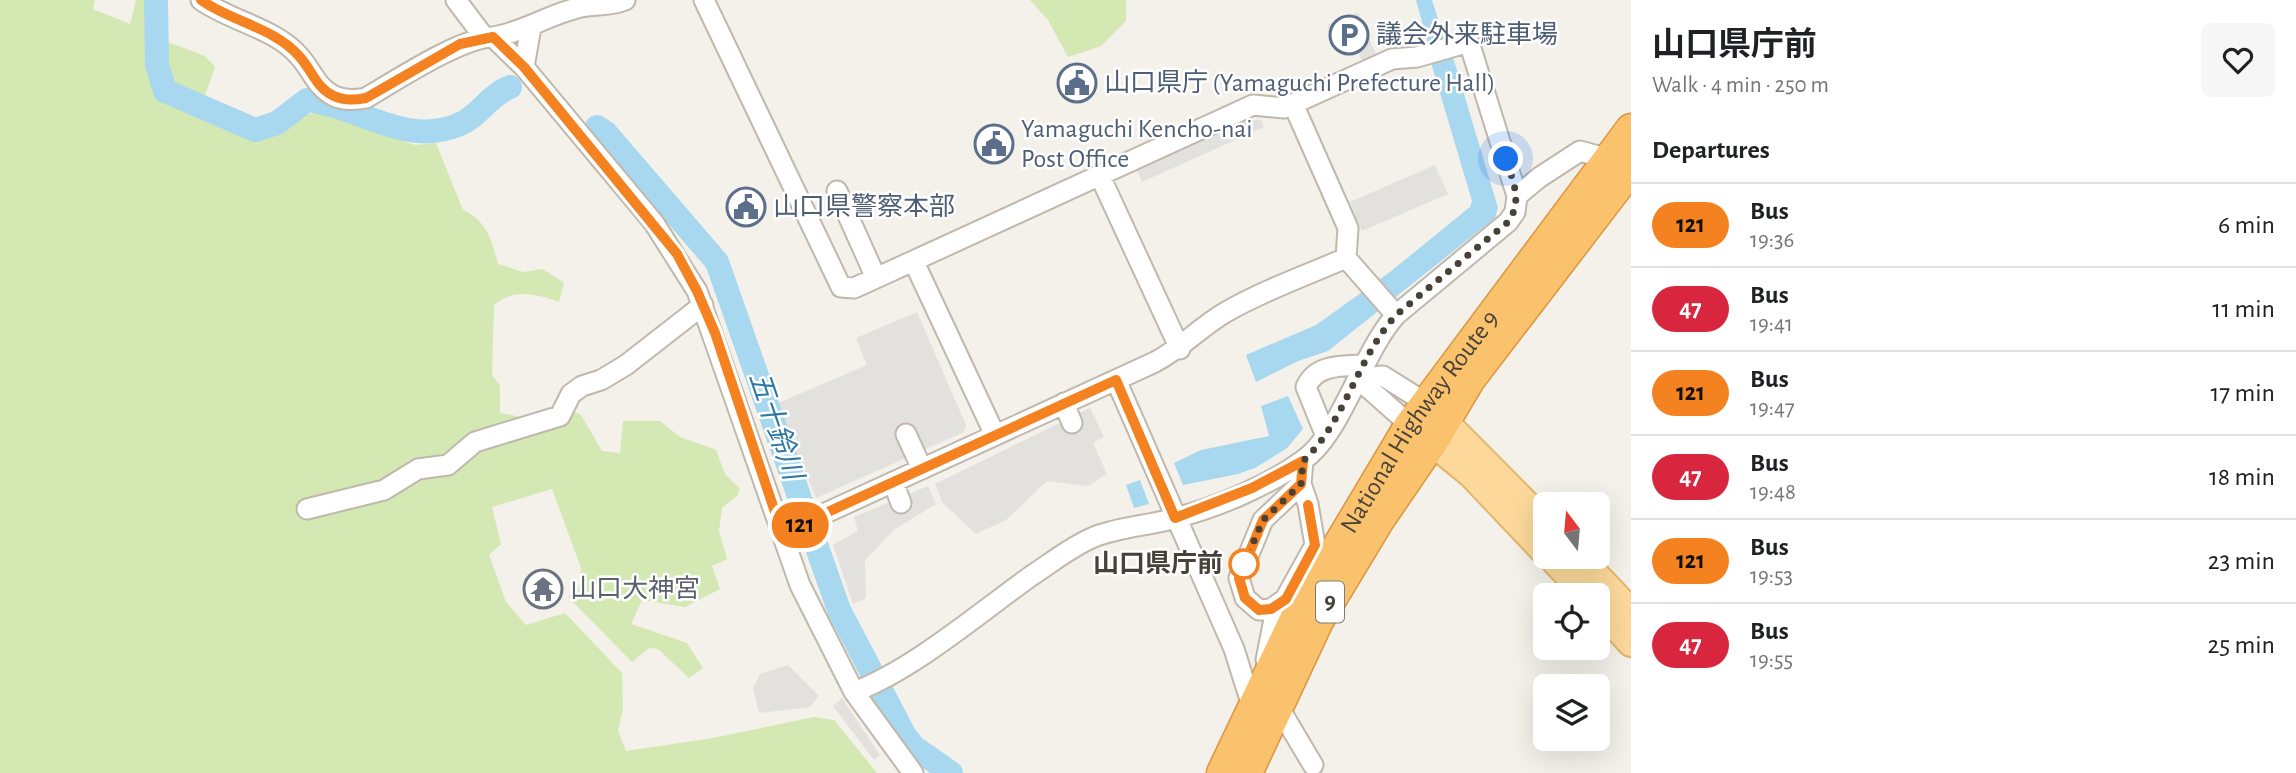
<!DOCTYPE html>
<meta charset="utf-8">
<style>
:root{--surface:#fff;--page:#f6f6f6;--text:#202124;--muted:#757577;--line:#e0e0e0}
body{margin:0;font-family:"Alegreya Sans","Noto Sans JP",sans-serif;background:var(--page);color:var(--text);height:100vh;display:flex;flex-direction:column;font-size:26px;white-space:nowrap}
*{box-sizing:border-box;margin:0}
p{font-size:23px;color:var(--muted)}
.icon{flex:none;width:38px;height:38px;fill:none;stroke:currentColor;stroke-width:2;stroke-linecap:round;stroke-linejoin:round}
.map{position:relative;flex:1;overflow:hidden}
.side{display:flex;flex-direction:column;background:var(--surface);width:665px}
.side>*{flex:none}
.badge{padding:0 14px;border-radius:23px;font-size:24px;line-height:46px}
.needle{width:46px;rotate:344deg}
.controls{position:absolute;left:1533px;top:492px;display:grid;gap:14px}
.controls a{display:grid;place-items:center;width:77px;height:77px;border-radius:10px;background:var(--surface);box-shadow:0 7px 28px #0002;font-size:35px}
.you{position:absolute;width:35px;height:35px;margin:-18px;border:5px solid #fff;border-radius:50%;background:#1a73e8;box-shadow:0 0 0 10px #1a73e833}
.map>.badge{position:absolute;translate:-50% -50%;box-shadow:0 0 0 4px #fff}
h2{padding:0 21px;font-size:26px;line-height:63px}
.round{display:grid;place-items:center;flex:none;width:74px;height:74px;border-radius:10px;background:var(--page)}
.headline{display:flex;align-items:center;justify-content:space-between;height:119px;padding:0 21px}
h1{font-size:33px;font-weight:700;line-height:52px}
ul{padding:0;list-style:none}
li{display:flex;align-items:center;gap:21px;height:84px;padding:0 21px;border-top:2px solid var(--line)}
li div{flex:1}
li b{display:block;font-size:26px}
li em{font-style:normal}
li .badge{min-width:77px;font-weight:700;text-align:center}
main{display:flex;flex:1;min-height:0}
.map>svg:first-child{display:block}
</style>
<main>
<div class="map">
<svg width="1631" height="773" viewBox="0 0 1631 773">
<rect width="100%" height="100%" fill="#f4f0ea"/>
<path fill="#d4e8b4" d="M0 0H95L93 9 130 24 136 0H149L152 36 205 56 215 67 198 116 248 135 275 134 298 116 322 112 415 145 436 143 463 210C486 220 492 240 498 264L523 272 543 269 564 283 559 302C536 294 513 288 494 305L492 375 500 386V413L550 422 573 411 581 415 602 451 620 453 623 421H660L680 437 716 450 725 474 740 489 737 496 722 508 719 531 727 559 712 566 720 589 685 607 642 600 631 624 687 643 703 668 689 678 658 649 649 648 632 662 568 597 579 587 581 568 552 489 492 507 501 544 489 555 506 602 526 625 565 613 622 673 623 708 618 731 626 751 713 738 814 717 834 720 877 773H0Z
M1030 0H1126V21L1101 46 1068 57 1048 20Z"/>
<path fill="#e3e1de" d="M1358 12 1377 57 1363 63 1355 45 1338 52 1327 25Z
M1242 120H1261L1264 127 1142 182 1136 168Z
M1435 165 1448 194 1362 231 1350 202Z
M917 312 966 425 964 432 816 498 776 404 867 365 856 338Z
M1090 408 1104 437 1093 443 1107 474 1088 486 1047 481 1006 520 976 534 942 502 935 484Z
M928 486 936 504 894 530 865 560 866 598 853 604 833 545 858 531 854 517Z
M788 665 819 696 810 707 759 713 753 688 760 674Z
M842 698 880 755 874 760 833 706Z"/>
<path fill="#a8d8f0" d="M1416 0H1432L1444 38 1428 44Z
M1453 57 1498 208 1495 218 1328 351 1298 361 1256 382 1246 355 1316 325 1390 272 1470 207 1472 201 1431 63Z
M1288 396 1303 429 1287 448 1255 468 1238 474 1183 485 1174 463 1201 450 1269 436 1261 406Z
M1140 480 1149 504 1134 508 1126 485Z"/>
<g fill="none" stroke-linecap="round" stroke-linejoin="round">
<path stroke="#a8d8f0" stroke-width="24" d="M156 0 157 65 165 91 255 130 277 123 307 100C359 106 405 147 458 125 479 117 489 95 510 87
M597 127 606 133 717 262 839 610 905 736 914 747 951 773"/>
<defs>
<path id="minor" d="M201 0C230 21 275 28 299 56 312 70 316 87 334 96 345 101 356 100 366 98 395 81 462 37 493 37L524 67 531 27
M456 0 484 37
M704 0 841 287 854 288 876 278
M493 37C524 32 548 15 577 8 594 3 609 7 625 0
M524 67 654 223 697 291 800 585 854 692 913 773
M1294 106 1348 228 1346 258
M1100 176 1180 349
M837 191 876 278 1253 105 1284 108 1392 59 1417 57 1469 42 1517 196 1515 212 1508 222 1396 315C1361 354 1342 434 1302 461 1266 487 1215 508 1172 519 1146 526 1119 527 1094 537 1072 546 1051 563 1031 576 978 614 914 669 854 692
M1517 196 1540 177 1580 151 1609 159
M914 262 995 435
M1358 379 1383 376 1426 403
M1358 379 1410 425
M1116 380 1234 649 1252 706
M1064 403 1072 423
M906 434 922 469
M1325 434 1306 387C1316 364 1342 366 1364 365
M893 482 901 503
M307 509 384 490 418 469 448 465 475 442 560 416 571 394 582 386 601 380 626 365 703 305
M782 533 1155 362C1183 347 1200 327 1226 312 1264 290 1307 275 1346 258L1396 315
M1285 599 1271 609 1259 610 1245 598 1239 578 1263 520 1301 484
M1266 660 1274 619 1315 545 1308 504 1301 484 1303 461
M1278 706 1313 765"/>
<path id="major" d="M1430 407 1545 523
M1417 430 1471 474 1545 552
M1550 556 1587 595
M1578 556 1631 612
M1598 607 1631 643"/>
<g id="highway">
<path id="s1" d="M1222 773 1298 613 1410 425 1631 129"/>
<path d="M1247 773 1318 621 1379 520 1433 441 1470 379 1631 169"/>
</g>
</defs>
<use href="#minor" stroke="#c0b8ac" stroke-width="23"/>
<use href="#major" stroke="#e2b56a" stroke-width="30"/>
<use href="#highway" stroke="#db953d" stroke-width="33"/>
<use href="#minor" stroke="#fff" stroke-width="19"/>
<use href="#major" stroke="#fcd99b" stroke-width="26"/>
<use href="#highway" stroke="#fbc26e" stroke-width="30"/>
</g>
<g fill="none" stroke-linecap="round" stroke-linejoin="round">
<defs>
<path id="line" d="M201 0C230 21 275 28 299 56 312 70 316 88 334 96 344 101 356 100 366 98L460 44 493 37 524 67 677 254 697 291 715 333 782 533 1116 380 1175 518 1252 488 1303 461 1301 484 1263 520 1239 578 1245 598 1259 610 1271 609 1286 599 1315 545 1308 505"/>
</defs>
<use href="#line" stroke="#fff" stroke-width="16"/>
<use href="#line" stroke="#f58220" stroke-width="10"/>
<path stroke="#484138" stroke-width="7" stroke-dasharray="0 12.6" d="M1244 564 1263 520 1301 484 1303 461C1346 421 1357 358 1396 315L1508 222C1523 201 1513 182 1506 159"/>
</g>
<defs>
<symbol id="parking-ring" viewBox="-11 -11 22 22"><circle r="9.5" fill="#fff" stroke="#5c6f8a" stroke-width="1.5"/><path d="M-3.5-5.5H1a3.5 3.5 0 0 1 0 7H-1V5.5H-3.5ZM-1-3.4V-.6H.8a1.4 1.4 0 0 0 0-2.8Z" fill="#5c6f8a"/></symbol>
<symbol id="civic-ring" viewBox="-11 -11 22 22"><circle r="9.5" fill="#fff" stroke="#5c6f8a" stroke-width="1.5"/><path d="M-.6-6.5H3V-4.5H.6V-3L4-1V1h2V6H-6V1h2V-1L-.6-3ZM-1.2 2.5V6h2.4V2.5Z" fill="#5c6f8a"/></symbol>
<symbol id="temple-ring" viewBox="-11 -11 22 22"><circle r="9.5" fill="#fff" stroke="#6b7280" stroke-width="1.5"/><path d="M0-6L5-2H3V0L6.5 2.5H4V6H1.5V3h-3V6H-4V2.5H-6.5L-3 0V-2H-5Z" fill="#6b7280"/></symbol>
</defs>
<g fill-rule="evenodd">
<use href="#parking-ring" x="1327" y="13" width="44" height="44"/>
<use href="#civic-ring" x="1055" y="61" width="44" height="44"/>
<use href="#civic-ring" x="972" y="122" width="44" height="44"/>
<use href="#civic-ring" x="724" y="185" width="44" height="44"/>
<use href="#temple-ring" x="521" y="567" width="44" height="44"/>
</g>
<circle fill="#fff" stroke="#f58220" stroke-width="3.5" cx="1244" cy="564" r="14"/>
<g text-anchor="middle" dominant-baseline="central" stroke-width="5" stroke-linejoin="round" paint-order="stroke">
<rect fill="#fff" stroke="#7f7a74" stroke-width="2" x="1316" y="581.5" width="28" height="41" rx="5"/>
<g font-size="24" font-weight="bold" fill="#484138">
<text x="1330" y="602">9</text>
</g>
<g font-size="26" fill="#4e5e75" stroke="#fff" text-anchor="start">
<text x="1376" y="35">議会外来駐車場</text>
<text x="1104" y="83">山口県庁 (Yamaguchi Prefecture Hall)</text>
<text x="1021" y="129">Yamaguchi Kencho-nai<tspan x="1021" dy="30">Post Office</tspan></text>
<text x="773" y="207">山口県警察本部</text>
</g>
<g font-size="26" fill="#484138" stroke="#fff">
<text stroke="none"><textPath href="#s1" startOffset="404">National Highway Route 9</textPath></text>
</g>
<g font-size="26" font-weight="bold" fill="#484138" stroke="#fff" text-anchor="end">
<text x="1223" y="564">山口県庁前</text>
</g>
<g font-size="26" fill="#5b616d" stroke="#fff" text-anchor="start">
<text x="570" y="589">山口大神宮</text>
</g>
<g font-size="28" font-style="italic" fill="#2f7aa3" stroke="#fff">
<text transform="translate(775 426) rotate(71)">五十鈴川</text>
</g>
</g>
</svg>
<div class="controls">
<a><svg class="needle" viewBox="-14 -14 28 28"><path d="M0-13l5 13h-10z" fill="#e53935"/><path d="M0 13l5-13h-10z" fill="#757577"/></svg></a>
<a><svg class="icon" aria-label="locate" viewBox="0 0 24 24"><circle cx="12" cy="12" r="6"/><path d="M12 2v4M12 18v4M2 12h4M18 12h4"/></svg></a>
<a><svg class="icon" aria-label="layers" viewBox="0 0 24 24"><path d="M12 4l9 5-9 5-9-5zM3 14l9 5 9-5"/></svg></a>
</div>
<div class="you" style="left:1506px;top:159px"></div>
<b class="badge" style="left:800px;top:525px;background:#f58220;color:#111">121</b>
</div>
<section class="side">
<div class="headline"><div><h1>山口県庁前</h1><p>Walk · 4 min · 250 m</p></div><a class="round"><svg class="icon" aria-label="heart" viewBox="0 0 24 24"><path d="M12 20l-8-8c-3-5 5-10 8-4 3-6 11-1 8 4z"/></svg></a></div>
<h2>Departures</h2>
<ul>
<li><span class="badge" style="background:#f58220;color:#111">121</span><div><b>Bus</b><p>19:36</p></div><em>6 min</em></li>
<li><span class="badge" style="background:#d7263d;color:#fff">47</span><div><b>Bus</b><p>19:41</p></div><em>11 min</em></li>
<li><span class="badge" style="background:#f58220;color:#111">121</span><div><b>Bus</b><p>19:47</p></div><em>17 min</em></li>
<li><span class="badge" style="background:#d7263d;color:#fff">47</span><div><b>Bus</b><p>19:48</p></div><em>18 min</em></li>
<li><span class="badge" style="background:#f58220;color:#111">121</span><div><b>Bus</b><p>19:53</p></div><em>23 min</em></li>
<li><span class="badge" style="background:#d7263d;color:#fff">47</span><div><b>Bus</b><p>19:55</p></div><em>25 min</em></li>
</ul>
</section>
</main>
